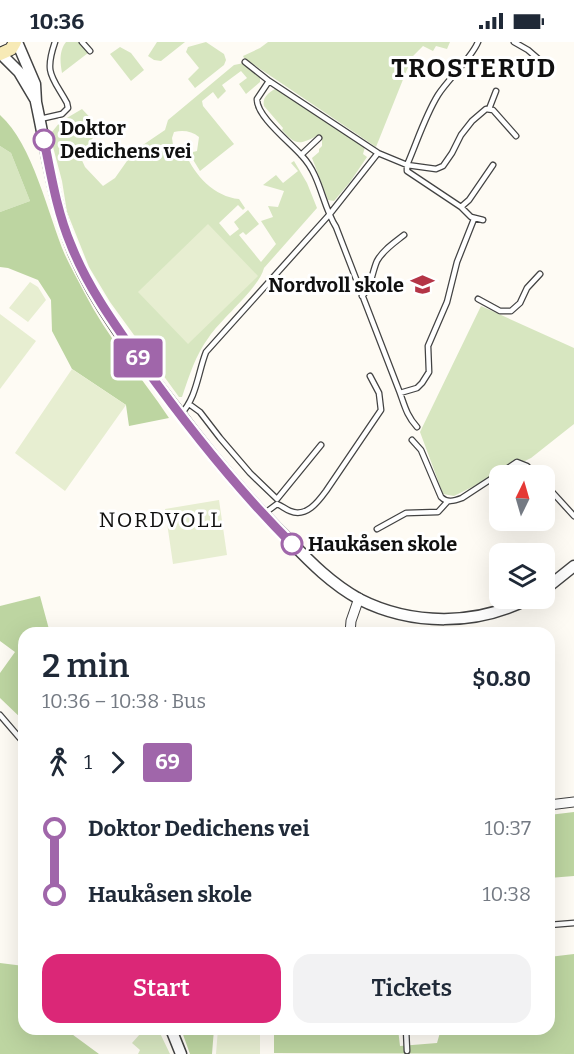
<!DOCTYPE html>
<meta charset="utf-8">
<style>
:root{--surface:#fff;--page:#f2f2f3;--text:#1f2937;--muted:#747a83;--accent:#db2777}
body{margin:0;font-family:Bitter,serif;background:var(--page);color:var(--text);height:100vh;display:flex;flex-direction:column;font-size:22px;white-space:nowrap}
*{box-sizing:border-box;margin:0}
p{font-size:20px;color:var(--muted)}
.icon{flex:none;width:33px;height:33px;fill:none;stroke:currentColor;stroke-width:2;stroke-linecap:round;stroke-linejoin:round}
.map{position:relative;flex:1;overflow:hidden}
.details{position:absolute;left:18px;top:585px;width:537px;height:408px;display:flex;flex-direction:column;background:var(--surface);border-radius:18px;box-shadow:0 6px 24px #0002}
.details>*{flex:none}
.badge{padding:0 12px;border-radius:4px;font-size:21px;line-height:39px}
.needle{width:39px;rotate:5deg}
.fabs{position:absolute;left:489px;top:423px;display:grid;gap:12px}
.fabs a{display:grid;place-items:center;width:66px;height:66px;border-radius:12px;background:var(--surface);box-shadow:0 6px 24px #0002;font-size:30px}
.map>.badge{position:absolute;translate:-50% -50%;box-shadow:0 0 0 3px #fff}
.legs{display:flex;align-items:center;gap:9px;height:66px;padding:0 24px;font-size:20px}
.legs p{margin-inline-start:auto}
.summary{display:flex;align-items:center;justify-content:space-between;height:102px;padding:0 24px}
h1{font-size:33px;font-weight:600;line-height:45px}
.primary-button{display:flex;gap:12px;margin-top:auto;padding:12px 24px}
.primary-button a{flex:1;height:69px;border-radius:18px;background:var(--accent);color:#fff;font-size:24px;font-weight:600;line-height:69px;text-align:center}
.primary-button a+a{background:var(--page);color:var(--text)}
ul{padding:0 24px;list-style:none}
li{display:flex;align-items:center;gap:21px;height:66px;font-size:22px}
li i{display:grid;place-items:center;width:9px;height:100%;margin:0 8px;background:currentColor}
li i::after{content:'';width:15px;height:15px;margin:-8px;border:4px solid;border-radius:50%;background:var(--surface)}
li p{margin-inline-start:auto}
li:first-child i{background:linear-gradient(#0000 50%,currentColor 0)}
li:last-child i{background:linear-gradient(currentColor 50%,#0000 0)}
.status{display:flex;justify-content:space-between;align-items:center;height:42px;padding:0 30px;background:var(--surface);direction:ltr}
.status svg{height:16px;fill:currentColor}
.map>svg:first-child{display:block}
</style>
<div class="status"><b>10:36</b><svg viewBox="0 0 49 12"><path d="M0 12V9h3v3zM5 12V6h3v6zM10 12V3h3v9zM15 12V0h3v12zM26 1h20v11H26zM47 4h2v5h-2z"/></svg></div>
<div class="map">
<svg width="574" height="1012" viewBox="0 0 574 1012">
<rect width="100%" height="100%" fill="#fefbf4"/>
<path fill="#d7e6c0" d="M66 0H79L88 11 62 31C60 20 59 9 66 0Z
M157 0H185L161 19 154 18 148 14Z
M206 0 224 12 226 18 224 23 195 46 188 37 199 26 186 10 188 5Z
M268 0H450L447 7 436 4 433 9 423 4 412 15 376 105 244 16 243 14 260 6Z
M120 5 131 11 144 28 131 39 110 12Z
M244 21 260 35V40L246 52 239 42 247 36 241 29 222 43 226 49 218 57 213 50 202 59 203 64 234 102 200 129 189 111 197 109 199 95C192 89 183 88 174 90L172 96 174 110 178 112H186C194 133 215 155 239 157L245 166 243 168 238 163 219 181 230 194 239 187 234 180 248 168 259 182 246 193 243 190 239 193 261 220 276 202 261 179 273 175 268 164 278 165 284 149 263 143 276 133 283 141 298 129 291 121 294 119 307 141 317 166 264 226C259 246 222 276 209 295 195 314 190 332 182 355H179L110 260 89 225 67 170 62 139 52 101V90L60 80 82 67 100 86 80 114 85 125 103 144 115 136 134 109 165 88 168 78 234 23Z
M275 47 284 49 365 105 363 112 367 115 350 140 334 159 328 158 312 116 319 110V107L322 104V98L319 93C300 102 297 105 282 88L283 86 264 64C262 56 268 51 275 47Z
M0 104 11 111 30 159 0 170Z
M481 264 574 306V382L531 416 454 454 443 452 420 390Z
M134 987H158L170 1012H138L140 1008 132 1001 140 992Z"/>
<path fill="#bdd5a1" d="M0 73C33 102 48 173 65 213 71 226 78 238 84 250 107 295 141 334 169 376L129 384 126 363 72 327 52 289 51 258 38 238 8 226 0 225V170L30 159 11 111 0 104Z
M40 554 50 591H24V679L0 656V631L15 610 0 599V564Z
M574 770V834L549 836V773Z
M574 912V1012L274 1011V987H398L400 1004 437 1001 441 987H549V915Z
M0 921 24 924V987H65L99 1012H0Z
M181 987H214L212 1012H190Z"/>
<path fill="#e7eed1" d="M208 182 258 234 188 302 138 250Z
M30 240 38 245 46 258 28 280 9 266Z
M0 272 36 299 0 347Z
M72 327 126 363 65 449 15 411Z
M219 458 227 513 173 522 165 467Z
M218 987H260V1012H216Z"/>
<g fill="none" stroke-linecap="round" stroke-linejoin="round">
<defs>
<path id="service" d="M82 0 90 9
M478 0C471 17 449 36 438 53 425 74 417 100 407 123V129L461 165 469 158 493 123
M514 0 528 8 543 21
M245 20 269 39 378 111 407 123 436 127 443 124 452 111 461 93 472 79 486 67 493 68 516 94
M269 39 257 57C256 74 291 101 302 114 321 134 322 163 336 185L400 351C405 365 407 374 417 385
M489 67 496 49
M40 77 62 72 68 66 67 61C52 34 44 32 55 0
M301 113 319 96
M461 165 471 175 483 178
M362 254C371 247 372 230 377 219 383 208 394 201 404 193
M478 257 500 269H511L520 261 527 246 540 232
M400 351 417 346 422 341 429 330 428 304 447 260 457 220 474 177
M189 362 200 370 220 396 250 431 277 457
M180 373C197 356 198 330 206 310L329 173 378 111
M412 398 421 408 441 455C447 461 454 459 462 456L517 420 527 424 537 434
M544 441 574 474
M277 457 321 403
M269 468 277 462C282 464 285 467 290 469 306 476 318 460 326 449L381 368 379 351 370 334
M377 487 406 471 438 470 448 459
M0 673 24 701
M549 883 574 881
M406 987 407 1009"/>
<path id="minor" d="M350 591 351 579 359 556
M549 763 574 760"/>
<path id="tertiary" d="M17 0 35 42 36 60C47 111 54 165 75 214 99 269 138 317 175 365 210 412 248 458 290 499 311 521 332 542 359 557 412 584 477 584 530 556
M1 12 19 30 35 57
M544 548 574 524
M171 987 181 1012"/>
<path id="secondary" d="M0 12 11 7 15 0"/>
</defs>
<use href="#service" stroke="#434343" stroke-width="7"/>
<use href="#minor" stroke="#434343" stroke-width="11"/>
<use href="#tertiary" stroke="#434343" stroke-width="13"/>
<use href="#secondary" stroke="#323232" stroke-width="14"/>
<use href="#service" stroke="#fff" stroke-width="4.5"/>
<use href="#minor" stroke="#fff" stroke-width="9"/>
<use href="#tertiary" stroke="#fff" stroke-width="10"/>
<use href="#secondary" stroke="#f7eab6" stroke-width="12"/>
</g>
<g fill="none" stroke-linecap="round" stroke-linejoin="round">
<defs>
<path id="line-1" d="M44 98C51 133 57 170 71 203 88 246 115 283 141 320 187 384 236 446 292 502"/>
</defs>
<use href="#line-1" stroke="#fff" stroke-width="14"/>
<use href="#line-1" stroke="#a066aa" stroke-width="9"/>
</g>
<defs>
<symbol id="school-bare" viewBox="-9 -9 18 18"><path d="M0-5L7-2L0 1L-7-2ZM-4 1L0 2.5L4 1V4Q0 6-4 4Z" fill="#b43546" stroke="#fff" stroke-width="2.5" paint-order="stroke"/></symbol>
</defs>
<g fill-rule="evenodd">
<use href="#school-bare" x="406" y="226" width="33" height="33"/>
</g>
<g fill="#fff" stroke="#a066aa" stroke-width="3">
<circle cx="44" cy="98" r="10"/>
<circle cx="292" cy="502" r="10"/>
</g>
<g text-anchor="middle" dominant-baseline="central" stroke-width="6" stroke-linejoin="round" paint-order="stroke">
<g font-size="20" font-weight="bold" fill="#101010" stroke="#fff" text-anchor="start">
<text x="60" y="86">Doktor<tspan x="60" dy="23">Dedichens vei</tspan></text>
<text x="308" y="502">Haukåsen skole</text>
</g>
<g font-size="20" font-weight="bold" fill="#101010" stroke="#fff" text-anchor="end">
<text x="404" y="243">Nordvoll skole</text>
</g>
<g font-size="21" letter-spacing="1.5" fill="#101010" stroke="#fff">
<text x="161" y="478">NORDVOLL</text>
</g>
<g font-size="26" font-weight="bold" letter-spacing="1.5" fill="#101010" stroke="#fff">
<text x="474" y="26">TROSTERUD</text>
</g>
</g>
</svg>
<div class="fabs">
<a><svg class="needle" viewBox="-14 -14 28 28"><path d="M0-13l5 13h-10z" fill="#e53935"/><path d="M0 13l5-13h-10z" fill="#747a83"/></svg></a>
<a><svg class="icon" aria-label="layers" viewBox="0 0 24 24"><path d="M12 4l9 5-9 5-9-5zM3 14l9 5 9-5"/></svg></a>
</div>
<b class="badge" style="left:138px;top:316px;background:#a066aa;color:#fff">69</b>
<section class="details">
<div class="summary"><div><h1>2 min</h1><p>10:36 – 10:38 · Bus</p></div><b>$0.80</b></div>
<div class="legs"><svg class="icon" aria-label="walk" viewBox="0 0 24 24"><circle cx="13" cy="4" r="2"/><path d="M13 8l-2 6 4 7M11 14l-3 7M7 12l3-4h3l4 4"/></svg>1<svg class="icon" aria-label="forward" viewBox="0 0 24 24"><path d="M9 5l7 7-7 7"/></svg><b class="badge" style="background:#a066aa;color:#fff">69</b></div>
<ul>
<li><i style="color:#a066aa"></i><b>Doktor Dedichens vei</b><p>10:37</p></li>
<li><i style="color:#a066aa"></i><b>Haukåsen skole</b><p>10:38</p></li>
</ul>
<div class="primary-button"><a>Start</a><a>Tickets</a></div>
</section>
</div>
